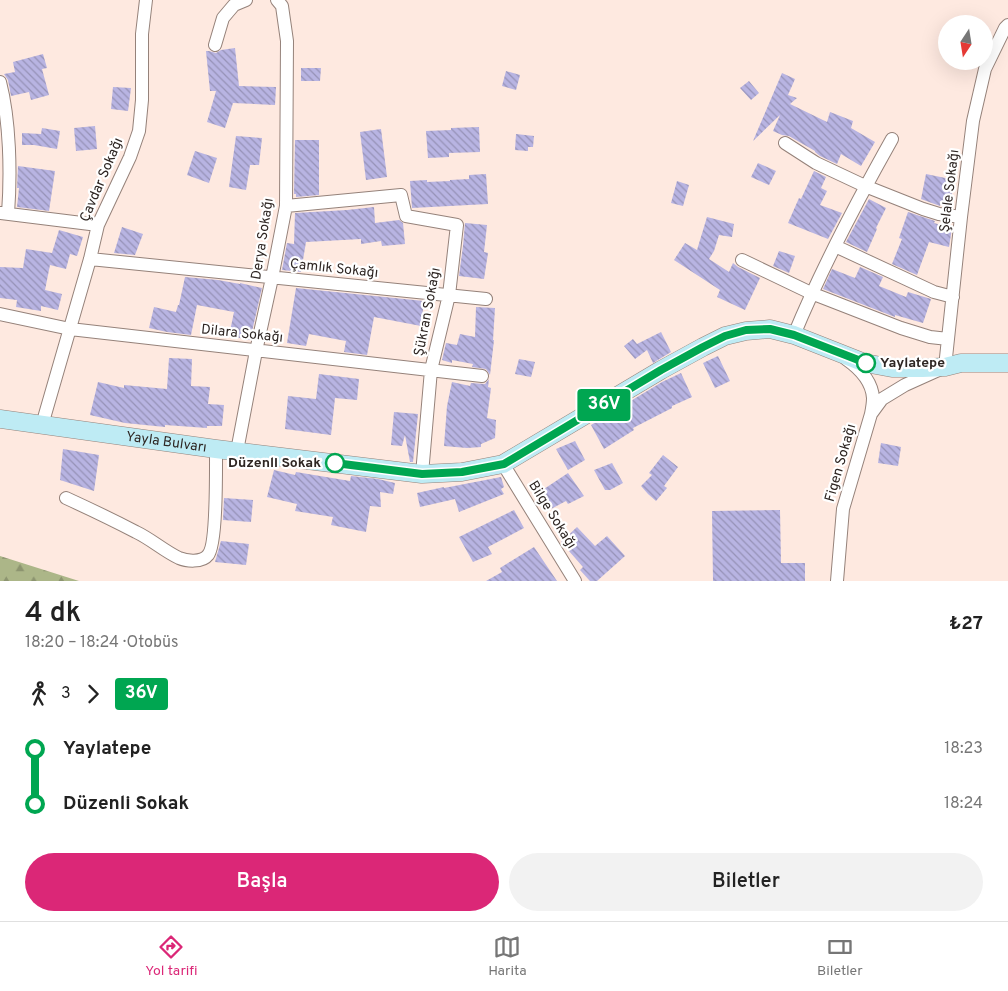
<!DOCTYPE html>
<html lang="tr">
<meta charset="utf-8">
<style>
:root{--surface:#fff;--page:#f2f2f2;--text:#222;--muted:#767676;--line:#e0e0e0;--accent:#db2777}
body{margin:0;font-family:Overpass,sans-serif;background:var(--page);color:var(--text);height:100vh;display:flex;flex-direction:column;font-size:19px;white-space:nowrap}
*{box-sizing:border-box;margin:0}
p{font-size:16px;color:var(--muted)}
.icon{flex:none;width:28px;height:28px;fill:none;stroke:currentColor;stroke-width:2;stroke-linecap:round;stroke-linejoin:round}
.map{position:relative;height:581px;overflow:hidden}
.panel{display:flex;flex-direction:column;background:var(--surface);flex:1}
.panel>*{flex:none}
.badge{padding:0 10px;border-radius:4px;font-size:18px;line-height:32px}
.needle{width:32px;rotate:192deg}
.fabs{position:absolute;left:938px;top:15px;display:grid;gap:10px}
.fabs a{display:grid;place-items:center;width:55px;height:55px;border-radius:50%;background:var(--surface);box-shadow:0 5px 20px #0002;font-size:25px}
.map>.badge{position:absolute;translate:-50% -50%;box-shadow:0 0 0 2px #fff}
.legs{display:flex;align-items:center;gap:8px;height:55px;padding:0 25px;font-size:16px}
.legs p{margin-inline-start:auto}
.head{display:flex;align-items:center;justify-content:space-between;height:85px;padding:0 25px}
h1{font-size:28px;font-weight:600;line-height:38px}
.cta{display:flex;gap:10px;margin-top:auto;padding:10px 25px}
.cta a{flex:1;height:58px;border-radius:30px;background:var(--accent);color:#fff;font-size:20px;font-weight:600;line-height:58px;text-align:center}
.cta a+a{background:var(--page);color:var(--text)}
ul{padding:0 25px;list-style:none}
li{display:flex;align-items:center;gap:18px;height:55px;font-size:19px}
li i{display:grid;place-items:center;width:8px;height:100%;margin:0 6px;background:currentColor}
li i::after{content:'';width:12px;height:12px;margin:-6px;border:4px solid;border-radius:50%;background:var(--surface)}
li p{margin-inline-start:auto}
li:first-child i{background:linear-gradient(#0000 50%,currentColor 0)}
li:last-child i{background:linear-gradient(currentColor 50%,#0000 0)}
.tabs{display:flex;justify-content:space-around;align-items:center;height:70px;border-top:1px solid var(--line);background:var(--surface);font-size:14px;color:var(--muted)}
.tabs a{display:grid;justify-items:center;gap:2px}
.tabs .active{color:var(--accent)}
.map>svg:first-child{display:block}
</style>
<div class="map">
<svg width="1008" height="581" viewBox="0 0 1008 581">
<defs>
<pattern id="forest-firs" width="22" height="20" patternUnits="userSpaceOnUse" patternTransform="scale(1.25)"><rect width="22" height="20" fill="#acb688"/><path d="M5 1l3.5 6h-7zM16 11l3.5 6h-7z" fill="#8c946f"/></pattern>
<pattern id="building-back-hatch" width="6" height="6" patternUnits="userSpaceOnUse" patternTransform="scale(1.25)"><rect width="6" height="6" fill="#b8b4e2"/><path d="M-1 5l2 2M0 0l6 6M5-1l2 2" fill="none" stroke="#9692b7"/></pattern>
</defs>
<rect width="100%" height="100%" fill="#fee9e0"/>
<path fill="url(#forest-firs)" d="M0 556 79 581H0Z"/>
<path fill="url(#building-back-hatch)" d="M235 48 239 86 276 87 275 105 233 103 225 128 207 122 216 91H210L206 51H209L216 53 221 50Z
M43 54 47 68 42 69 49 95 31 100 29 92 11 96 8 80 4 74 15 72 13 62Z
M301 68H321L320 81H301Z
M506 71 520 75 516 90 502 86Z
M782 73 795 79 788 95 797 98 790 104 827 122 830 112 853 121 851 128 875 142 861 166 841 154 837 164 820 156 815 152V151L789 136 782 135 773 131 780 115 753 141Z
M749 81 759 93 751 100 740 88Z
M113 87 131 88 128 111 111 109Z
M95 126 97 149 76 151 74 128Z
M479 127 480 152 449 153V157L428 158 426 131 451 130V128Z
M42 128 60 131 57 149 34 145H22V133L41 134Z
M381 129 387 177 366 180 360 132Z
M516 134 534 136 533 147H528V151L515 150Z
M236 136 262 138 259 165H250L246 190 229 187Z
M295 140H319V195L296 197V194H294Z
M195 151 217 158 209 183 187 175Z
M758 163 776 171 769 185 751 177Z
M18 166 55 171 49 211 17 207 19 188H17Z
M814 171 826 177 821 188 827 191 820 205 842 213 828 239 788 223 799 198 801 199Z
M486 174 488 204 412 208 410 181 427 180V182L450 181V180L469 179V175Z
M926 174 955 180 950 202H948L947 204 941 203 940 206 921 199Z
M677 181 689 185 683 206 671 203Z
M869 199 886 208 876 228 877 229 867 252 846 242Z
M374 207 375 223 399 220 403 223 405 244 382 246 381 241 361 244V239L306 242 301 272 282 270 287 243 294 244 295 213 347 210Z
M908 212 935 221 934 223 952 228 949 247 929 242 917 275 892 264 902 239 899 238Z
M707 217 734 224 732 237 719 235 714 251 709 259 729 272 733 263 738 267 760 278 745 310 717 297 720 290 674 260 685 243 697 250Z
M465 223 487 225 484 252 488 253 484 279 459 276 463 246Z
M122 227 143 234 135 255 114 253Z
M59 230 83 237 77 256 70 254 66 269 50 265 45 290 62 294 58 310 41 306V311L16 307 17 300 0 298V267L23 268 26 249 52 253Z
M779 251 795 256 789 273 773 266Z
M860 267 883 277 879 286 906 297 908 292 931 299 923 323 895 315V317L823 289 832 269 855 278Z
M185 277 218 280 240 284V283L262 288 250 340 229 336 234 312 197 305 191 335 167 332 149 328 154 307 176 312 178 305H179Z
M296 288 424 301 421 326 374 317 367 355 344 352 346 341 309 334 306 346 287 343Z
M476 307 495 308 493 340H494L490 375 486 369 472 367 473 364 452 360V363L442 360 446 343 457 345 460 334 475 337Z
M661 332 671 352 653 363 647 350 635 359 624 346 633 339 637 344Z
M718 356 730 381 715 388 703 363Z
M169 358 192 359 191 386 210 387 208 404 224 405 222 426H207V428L165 425V427L125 423 90 415 98 382 124 388V385L167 389Z
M519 359 535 362 531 377 515 374Z
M681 373 692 397 672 406V408L633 428 634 430 604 449 591 425 662 382Z
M319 374 359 379 357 400 335 398 331 435 285 429 288 396 316 399Z
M489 379 488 387 491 388 487 418 496 420 495 438 481 444V447L467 448 444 446 447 406 452 382 470 386 471 383 485 384Z
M394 412 418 414 413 462H410L405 435 402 446 391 445Z
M575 441 585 460 568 470 556 449Z
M881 443 901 447 898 466 878 463Z
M63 449 99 455 94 491 60 480Z
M663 455 678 467 664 486 667 488 656 501 648 494 641 486 652 475 649 473Z
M612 463 623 483 610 490H605L594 470Z
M274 470 295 475 296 472 350 481 351 476 378 479 395 483 393 494 380 492 381 507 370 506 366 532 331 525 333 517 295 511 297 504 267 497Z
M568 473 584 496 568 504 566 501 551 509 541 491Z
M501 477 504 487 501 489 504 494 459 512 455 499 420 507 417 493 444 487V488Z
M224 498 253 500 251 522 223 520Z
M514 510 524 528 488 547 492 554 473 562 459 537Z
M780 510 781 563H805V581H713L712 511Z
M577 527 595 546 607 536 625 556 597 581H590L580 570 583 567 561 542Z
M221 541 249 544 246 565 215 562Z
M534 547 557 581H486L502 572 500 568Z"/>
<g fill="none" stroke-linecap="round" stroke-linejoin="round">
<defs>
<path id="street" d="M215 45 223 18 234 5 246 0
M0 82C10 121 11 173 8 214
M785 143 816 163 865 186 923 209 939 214 961 217
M286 206 401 195 406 216 457 225 449 295 431 370 422 474
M1 213 98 225
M835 246 934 292 953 297
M90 259 486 299
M742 260 811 293 901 328 930 337 948 339
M0 314 70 329 482 376
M794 335C822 267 856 203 892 139
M846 359C859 368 872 381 873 398 873 403 872 409 871 414L882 399 905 385 945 367 961 217 973 121 985 69 1005 28 1008 25
M42 425 90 259 98 225 130 157 139 131 142 100V34L146 0
M237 451 256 351 272 278 286 206 287 41 282 6 277 0
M503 464 575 581
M66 498C90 509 113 520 136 532 151 539 164 551 179 558 186 561 202 563 208 555 217 545 216 466 216 449
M837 581 843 509 871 414"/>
<g id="secondary">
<path id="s1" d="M0 419 216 449 422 474 462 472 503 464 661 370 703 347 725 336 746 331 770 329 794 335 865 363 892 368H922L945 367 961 363H1008"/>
</g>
</defs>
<use href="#street" stroke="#95827a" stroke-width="14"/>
<use href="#secondary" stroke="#95827a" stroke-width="19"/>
<use href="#street" stroke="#fff" stroke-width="12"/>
<use href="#secondary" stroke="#beebf4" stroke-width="18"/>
</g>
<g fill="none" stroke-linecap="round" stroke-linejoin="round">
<defs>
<path id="line-1" d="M335 463 422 474 462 472 504 464 661 370 703 347 725 336 746 330 770 329 794 335 866 363"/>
</defs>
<use href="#line-1" stroke="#fff" stroke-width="11"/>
<use href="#line-1" stroke="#00a651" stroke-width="8"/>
</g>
<g fill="#fff" stroke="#00a651" stroke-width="2.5">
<circle cx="866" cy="363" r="9"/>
<circle cx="335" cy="463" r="9"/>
</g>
<g text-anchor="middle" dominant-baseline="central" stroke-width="4.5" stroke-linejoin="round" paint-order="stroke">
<g font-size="14" fill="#2e2623" stroke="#fff">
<text transform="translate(102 180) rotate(-67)">Çavdar Sokağı</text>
<text transform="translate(950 191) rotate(-83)">Şelale Sokağı</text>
<text transform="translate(263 239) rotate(-81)">Derya Sokağı</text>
<text transform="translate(334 269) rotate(6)">Çamlık Sokağı</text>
<text transform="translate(428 312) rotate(-79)">Şükran Sokağı</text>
<text transform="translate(242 334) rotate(6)">Dilara Sokağı</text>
<text stroke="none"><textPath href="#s1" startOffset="168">Yayla Bulvarı</textPath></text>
<text transform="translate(841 463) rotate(-74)">Figen Sokağı</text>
<text transform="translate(552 515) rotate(58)">Bilge Sokağı</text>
</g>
<g font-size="14" font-weight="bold" fill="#2e2623" stroke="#fff" text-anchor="start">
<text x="880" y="363">Yaylatepe</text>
<text x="321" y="463" text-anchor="end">Düzenli Sokak</text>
</g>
</g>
</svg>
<div class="fabs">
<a><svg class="needle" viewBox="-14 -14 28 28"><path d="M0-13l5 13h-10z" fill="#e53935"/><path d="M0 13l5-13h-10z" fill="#767676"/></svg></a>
</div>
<b class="badge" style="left:604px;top:405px;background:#00a651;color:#fff">36V</b>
</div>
<section class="panel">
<div class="head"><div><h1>4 dk</h1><p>18:20 – 18:24 · Otobüs</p></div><b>₺27</b></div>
<div class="legs"><svg class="icon" aria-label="walk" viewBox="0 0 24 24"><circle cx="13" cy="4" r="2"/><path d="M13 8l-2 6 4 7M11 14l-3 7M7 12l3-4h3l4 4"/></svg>3<svg class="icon" aria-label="forward" viewBox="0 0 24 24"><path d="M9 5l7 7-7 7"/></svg><b class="badge" style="background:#00a651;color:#fff">36V</b></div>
<ul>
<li><i style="color:#00a651"></i><b>Yaylatepe</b><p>18:23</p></li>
<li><i style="color:#00a651"></i><b>Düzenli Sokak</b><p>18:24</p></li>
</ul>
<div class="cta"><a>Başla</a><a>Biletler</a></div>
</section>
<nav class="tabs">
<a class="active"><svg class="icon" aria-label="directions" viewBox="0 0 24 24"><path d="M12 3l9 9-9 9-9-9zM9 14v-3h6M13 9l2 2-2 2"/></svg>Yol tarifi</a>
<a><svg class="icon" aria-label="map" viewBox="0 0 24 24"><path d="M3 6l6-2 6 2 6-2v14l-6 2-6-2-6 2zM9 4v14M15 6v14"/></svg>Harita</a>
<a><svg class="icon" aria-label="tickets" viewBox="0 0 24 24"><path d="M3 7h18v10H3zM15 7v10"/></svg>Biletler</a>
</nav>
